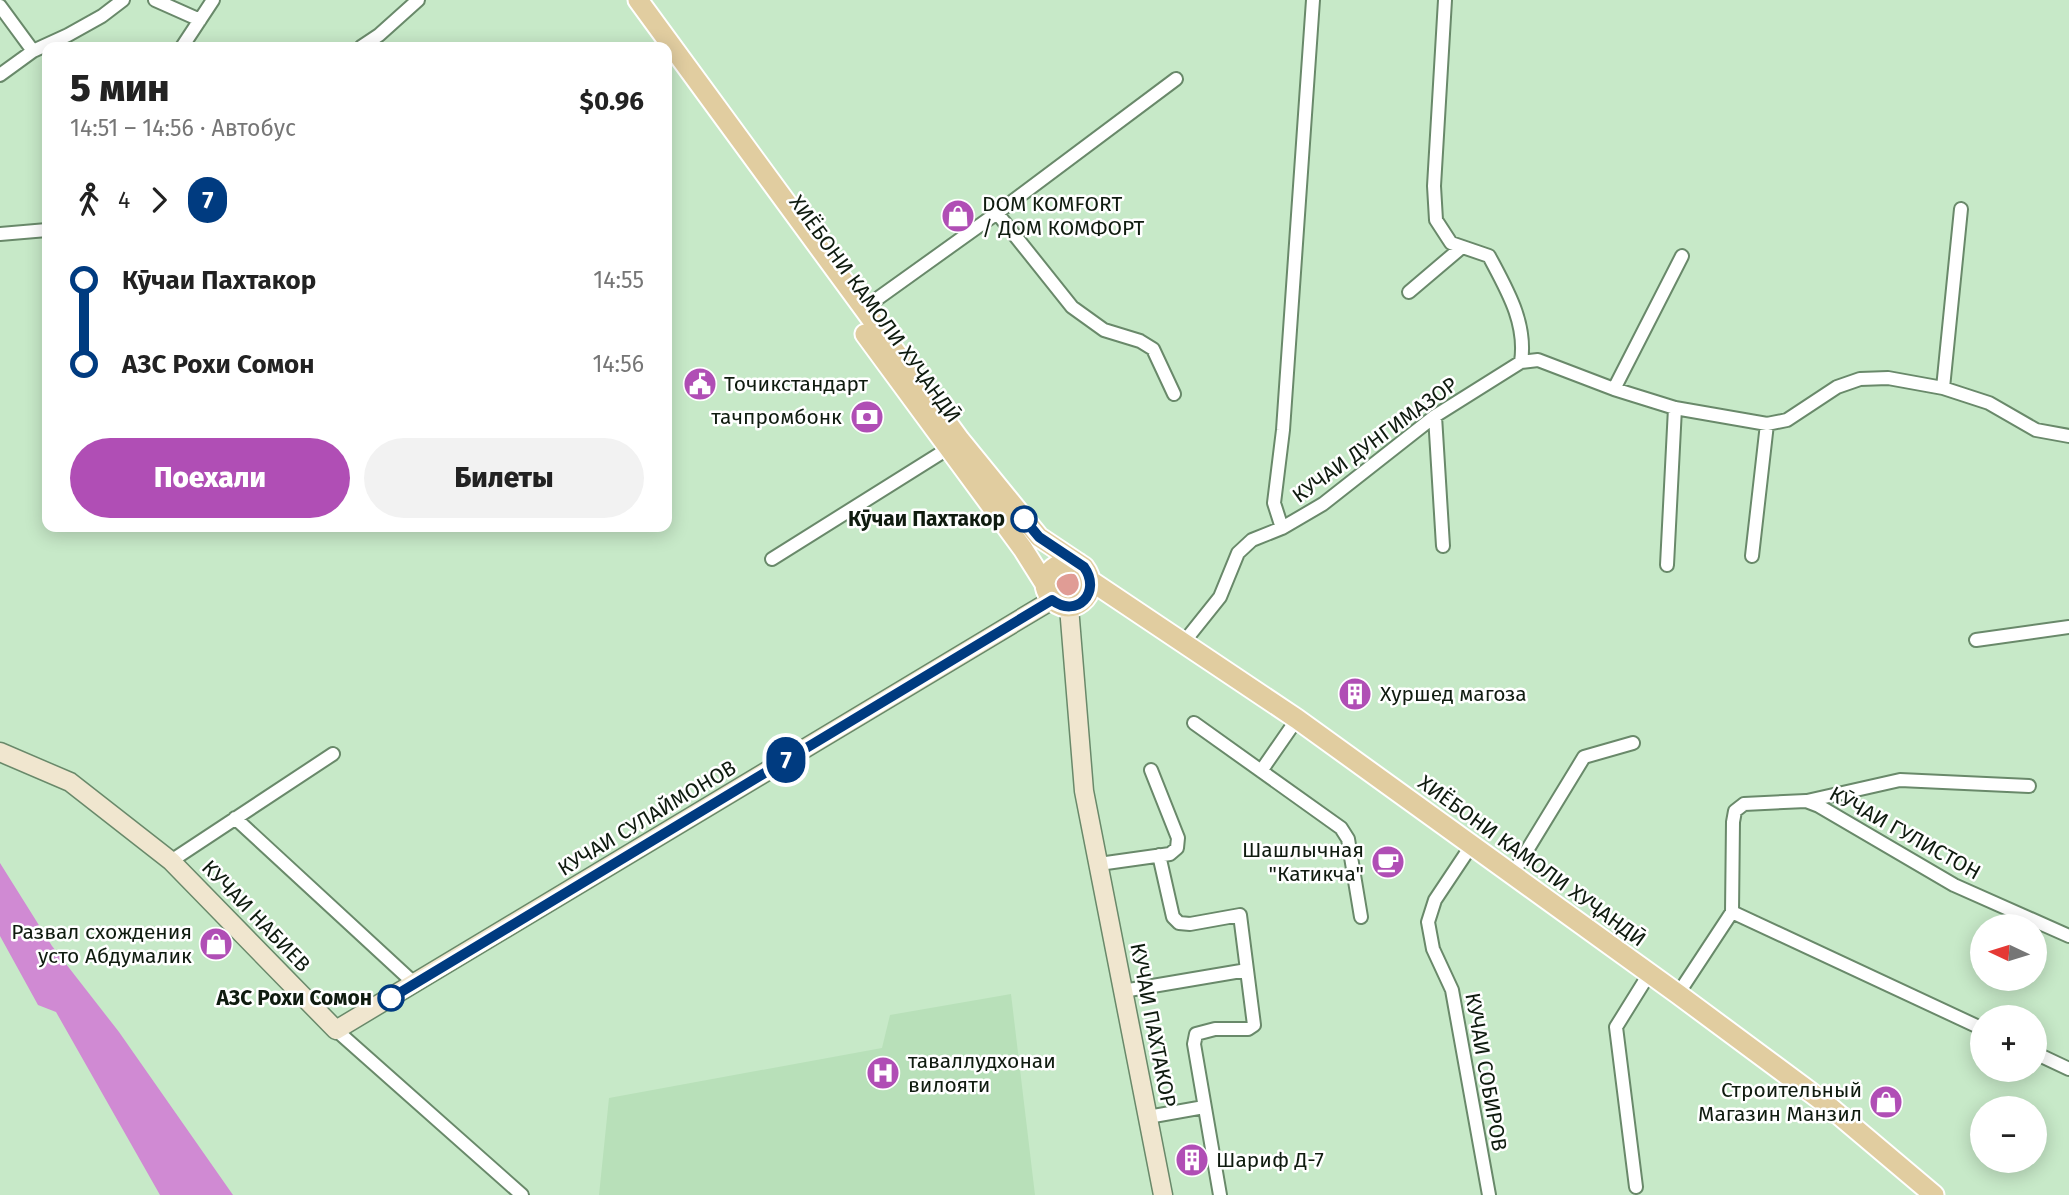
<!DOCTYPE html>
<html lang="ru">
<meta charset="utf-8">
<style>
:root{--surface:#fff;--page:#f2f2f2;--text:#222;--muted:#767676;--accent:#b04eb5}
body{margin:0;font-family:"Fira Sans",sans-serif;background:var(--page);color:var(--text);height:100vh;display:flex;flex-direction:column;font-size:26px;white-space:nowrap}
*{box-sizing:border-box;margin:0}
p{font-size:23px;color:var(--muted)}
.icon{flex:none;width:38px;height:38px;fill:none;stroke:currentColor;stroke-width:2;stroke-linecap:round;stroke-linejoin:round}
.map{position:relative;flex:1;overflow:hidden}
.side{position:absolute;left:42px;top:42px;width:630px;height:490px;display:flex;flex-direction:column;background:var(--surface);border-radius:14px;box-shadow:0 4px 18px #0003}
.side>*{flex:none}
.badge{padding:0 14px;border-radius:23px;font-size:24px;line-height:46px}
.needle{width:46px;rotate:274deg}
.controls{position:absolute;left:1970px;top:914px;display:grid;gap:14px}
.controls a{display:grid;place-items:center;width:77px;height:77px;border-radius:50%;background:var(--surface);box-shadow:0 4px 18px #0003;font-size:35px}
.map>.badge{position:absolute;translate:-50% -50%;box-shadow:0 0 0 4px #fff}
.legs{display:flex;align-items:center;gap:10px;height:77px;padding:0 28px;font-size:23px}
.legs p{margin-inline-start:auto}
.headline{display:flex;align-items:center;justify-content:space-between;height:119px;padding:0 28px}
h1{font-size:38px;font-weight:800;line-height:52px}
.cta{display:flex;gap:14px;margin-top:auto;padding:14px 28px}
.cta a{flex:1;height:80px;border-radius:42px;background:var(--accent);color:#fff;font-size:28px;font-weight:800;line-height:80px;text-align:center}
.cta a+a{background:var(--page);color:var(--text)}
ul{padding:0 28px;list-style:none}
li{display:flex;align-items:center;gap:24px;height:84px;font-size:26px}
li i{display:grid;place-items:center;width:10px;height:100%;margin:0 9px;background:currentColor}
li i::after{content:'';width:18px;height:18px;margin:-9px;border:5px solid;border-radius:50%;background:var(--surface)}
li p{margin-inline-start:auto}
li:first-child i{background:linear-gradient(#0000 50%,currentColor 0)}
li:last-child i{background:linear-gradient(currentColor 50%,#0000 0)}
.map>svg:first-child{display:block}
</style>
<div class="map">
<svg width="2069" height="1195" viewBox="0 0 2069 1195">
<rect width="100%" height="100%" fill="#c7e9c8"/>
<path fill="#b8e0b9" d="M1011 994 1035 1195H599L609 1098 882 1048 890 1015Z"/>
<path fill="#e09c95" d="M1055 584a13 13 0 1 1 26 0a13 13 0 1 1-26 0Z"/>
<path fill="#d08ad3" d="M0 863 52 946 119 1032 233 1195H160L56 1012 38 1005 0 936Z"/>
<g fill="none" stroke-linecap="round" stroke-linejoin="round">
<defs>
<path id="street" d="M155 0 200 20
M1445 0 1434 186 1436 220 1451 243 1489 256C1507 290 1527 323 1521 362
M0 6 33 51
M182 47 213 0
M361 47 379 35 418 0
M0 75 33 51 68 35 102 16 123 0
M997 213 1072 307 1104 330 1140 341 1153 349 1174 394
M0 234 47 230
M1409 292 1462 247
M863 309 997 213 1176 79
M1943 388 1961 209
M1614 389 1682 256
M1435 416 1443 546
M1282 528 1274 503 1283 430 1313 0
M1752 556 1767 424
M772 559 949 448
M1667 565 1675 408
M1976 640 2069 627
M1184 642 1220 597 1238 553 1252 540 1282 528 1323 504 1435 416 1521 362 1538 360 1614 389 1675 408 1767 424 1787 420 1837 387 1860 379 1888 378 1943 388 1989 403 2036 430 2069 436
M1194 723 1341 828 1348 839 1361 917
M1261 771 1297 719
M1807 801 1900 780 2029 786
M235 818 415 984
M1471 846 1435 900 1428 922 1433 949 1452 990 1489 1195
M1159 855 1173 917 1179 923 1190 924 1240 915 1254 1025 1248 1029H1215L1196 1034 1194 1044 1220 1195
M171 861 333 754
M1099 864 1170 854 1177 848 1178 838 1151 770
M1512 875 1584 757 1633 743
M1732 912 1733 822 1735 811 1744 804 1806 801 1819 806 1954 885 2069 936
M1123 991 1247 970
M1678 994 1732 912 1983 1029
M336 1030 522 1195
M2035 1053 2069 1069
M1148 1117 1204 1107
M1636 1187 1616 1027 1649 974"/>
<path id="secondary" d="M1069 607 1084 791 1163 1195
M0 752 70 782 171 861 336 1030 1052 600"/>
<path id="primary" d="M638 0 960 440 1039 537 1084 567C1105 595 1068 622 1050 597 1035 577 1057 558 1078 563
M865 334 1023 549 1045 584
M1091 581 1297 719 1678 994 1825 1103 1934 1195"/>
</defs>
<use href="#street" stroke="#69896a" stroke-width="16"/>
<use href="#secondary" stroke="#69896a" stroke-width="21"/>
<use href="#primary" stroke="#fff" stroke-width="23"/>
<use href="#street" stroke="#fff" stroke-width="12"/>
<use href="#secondary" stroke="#f0e6cf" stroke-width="18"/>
<use href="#primary" stroke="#e1cda0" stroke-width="19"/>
</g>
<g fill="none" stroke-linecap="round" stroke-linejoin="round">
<defs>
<path id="line-1" d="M391 998 1052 600C1077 619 1102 592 1084 567L1039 537 1024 519"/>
</defs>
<use href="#line-1" stroke="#fff" stroke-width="16"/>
<use href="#line-1" stroke="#003b80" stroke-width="10"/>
</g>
<defs>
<symbol id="shop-disc" viewBox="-11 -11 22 22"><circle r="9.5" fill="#b04eb5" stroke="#fff"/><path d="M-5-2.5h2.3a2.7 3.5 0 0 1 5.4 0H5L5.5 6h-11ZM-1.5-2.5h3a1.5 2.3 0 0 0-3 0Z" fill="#fff"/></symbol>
<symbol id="civic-disc" viewBox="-11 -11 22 22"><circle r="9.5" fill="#b04eb5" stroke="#fff"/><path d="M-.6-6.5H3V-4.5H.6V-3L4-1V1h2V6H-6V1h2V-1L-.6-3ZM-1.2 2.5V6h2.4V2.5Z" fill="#fff"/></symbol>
<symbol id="bank-disc" viewBox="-11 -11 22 22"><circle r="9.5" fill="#b04eb5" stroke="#fff"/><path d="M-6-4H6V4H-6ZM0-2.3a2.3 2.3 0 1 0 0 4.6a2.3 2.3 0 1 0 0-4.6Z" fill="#fff"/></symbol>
<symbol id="building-disc" viewBox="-11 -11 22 22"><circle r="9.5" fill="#b04eb5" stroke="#fff"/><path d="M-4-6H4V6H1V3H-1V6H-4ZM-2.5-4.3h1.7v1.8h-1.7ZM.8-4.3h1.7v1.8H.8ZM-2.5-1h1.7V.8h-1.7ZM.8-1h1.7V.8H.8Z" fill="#fff"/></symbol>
<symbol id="cafe-disc" viewBox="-11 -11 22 22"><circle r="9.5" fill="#b04eb5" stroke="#fff"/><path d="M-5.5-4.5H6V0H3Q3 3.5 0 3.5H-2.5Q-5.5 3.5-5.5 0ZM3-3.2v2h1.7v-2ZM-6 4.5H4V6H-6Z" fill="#fff"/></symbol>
<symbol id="hospital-disc" viewBox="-11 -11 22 22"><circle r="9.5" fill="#b04eb5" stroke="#fff"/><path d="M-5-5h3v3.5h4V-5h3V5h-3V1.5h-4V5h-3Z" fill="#fff"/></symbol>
</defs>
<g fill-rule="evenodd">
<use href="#shop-disc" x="939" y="197" width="38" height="38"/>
<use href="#civic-disc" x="681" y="365" width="38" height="38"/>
<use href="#bank-disc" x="848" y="398" width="38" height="38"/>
<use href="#building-disc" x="1336" y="675" width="38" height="38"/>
<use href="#cafe-disc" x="1369" y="843" width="38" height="38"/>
<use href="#shop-disc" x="197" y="925" width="38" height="38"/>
<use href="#hospital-disc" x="864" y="1054" width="38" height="38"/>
<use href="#shop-disc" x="1867" y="1083" width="38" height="38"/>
<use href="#building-disc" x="1173" y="1141" width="38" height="38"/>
</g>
<g fill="#fff" stroke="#003b80" stroke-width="3.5">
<circle cx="1024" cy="519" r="12"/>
<circle cx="391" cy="998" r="12"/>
</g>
<g text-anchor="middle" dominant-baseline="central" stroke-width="5" stroke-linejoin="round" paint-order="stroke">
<g font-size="21" fill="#0f1b0f" stroke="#fff" text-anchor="start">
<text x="982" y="204">DOM KOMFORT<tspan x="982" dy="24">/ ДОМ КОМФОРТ</tspan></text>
<text x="724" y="384">Точикстандарт</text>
<text x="842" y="417" text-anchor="end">тачпромбонк</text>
<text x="1380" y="694">Хуршед магоза</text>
<text x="1364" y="850" text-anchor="end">Шашлычная<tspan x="1364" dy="24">"Катикча"</tspan></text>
<text x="192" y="932" text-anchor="end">Развал схождения<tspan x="192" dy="24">усто Абдумалик</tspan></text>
<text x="908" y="1061">таваллудхонаи<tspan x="908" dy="24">вилояти</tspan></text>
<text x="1862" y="1090" text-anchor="end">Строительный<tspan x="1862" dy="24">Магазин Манзил</tspan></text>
<text x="1216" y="1160">Шариф Д-7</text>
</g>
<g font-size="21" fill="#0f1b0f" stroke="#fff">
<text transform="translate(875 309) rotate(54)">ХИЁБОНИ КАМОЛИ ХУҶАНДӢ</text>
<text transform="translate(1375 440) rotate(-36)">КУЧАИ ДУНГИМАЗОР</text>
<text transform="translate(647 818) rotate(-31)">КУЧАИ СУЛАЙМОНОВ</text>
<text transform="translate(1905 833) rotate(29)">КӮЧАИ ГУЛИСТОН</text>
<text transform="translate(1532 861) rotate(36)">ХИЁБОНИ КАМОЛИ ХУҶАНДӢ</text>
<text transform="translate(256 916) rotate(46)">КУЧАИ НАБИЕВ</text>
<text transform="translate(1153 1025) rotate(79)">КУЧАИ ПАХТАКОР</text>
<text transform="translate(1486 1072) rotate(80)">КУЧАИ СОБИРОВ</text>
</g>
<g font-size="21" font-weight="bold" fill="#0f1b0f" stroke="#fff" text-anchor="end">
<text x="1005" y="519">Кӯчаи Пахтакор</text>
<text x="372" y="998">АЗС Рохи Сомон</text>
</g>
</g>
</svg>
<div class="controls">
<a><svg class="needle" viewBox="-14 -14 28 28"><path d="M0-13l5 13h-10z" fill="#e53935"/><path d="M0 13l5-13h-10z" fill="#767676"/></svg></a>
<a>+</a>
<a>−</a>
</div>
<b class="badge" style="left:786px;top:760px;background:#003b80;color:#fff">7</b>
<section class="side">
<div class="headline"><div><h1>5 мин</h1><p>14:51 – 14:56 · Автобус</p></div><b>$0.96</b></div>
<div class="legs"><svg class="icon" aria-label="walk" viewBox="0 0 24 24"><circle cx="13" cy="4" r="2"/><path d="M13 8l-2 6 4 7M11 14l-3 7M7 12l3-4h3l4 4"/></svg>4<svg class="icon" aria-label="forward" viewBox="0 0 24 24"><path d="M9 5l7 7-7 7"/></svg><b class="badge" style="background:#003b80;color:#fff">7</b></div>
<ul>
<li><i style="color:#003b80"></i><b>Кӯчаи Пахтакор</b><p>14:55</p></li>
<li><i style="color:#003b80"></i><b>АЗС Рохи Сомон</b><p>14:56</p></li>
</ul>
<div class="cta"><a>Поехали</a><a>Билеты</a></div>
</section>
</div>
